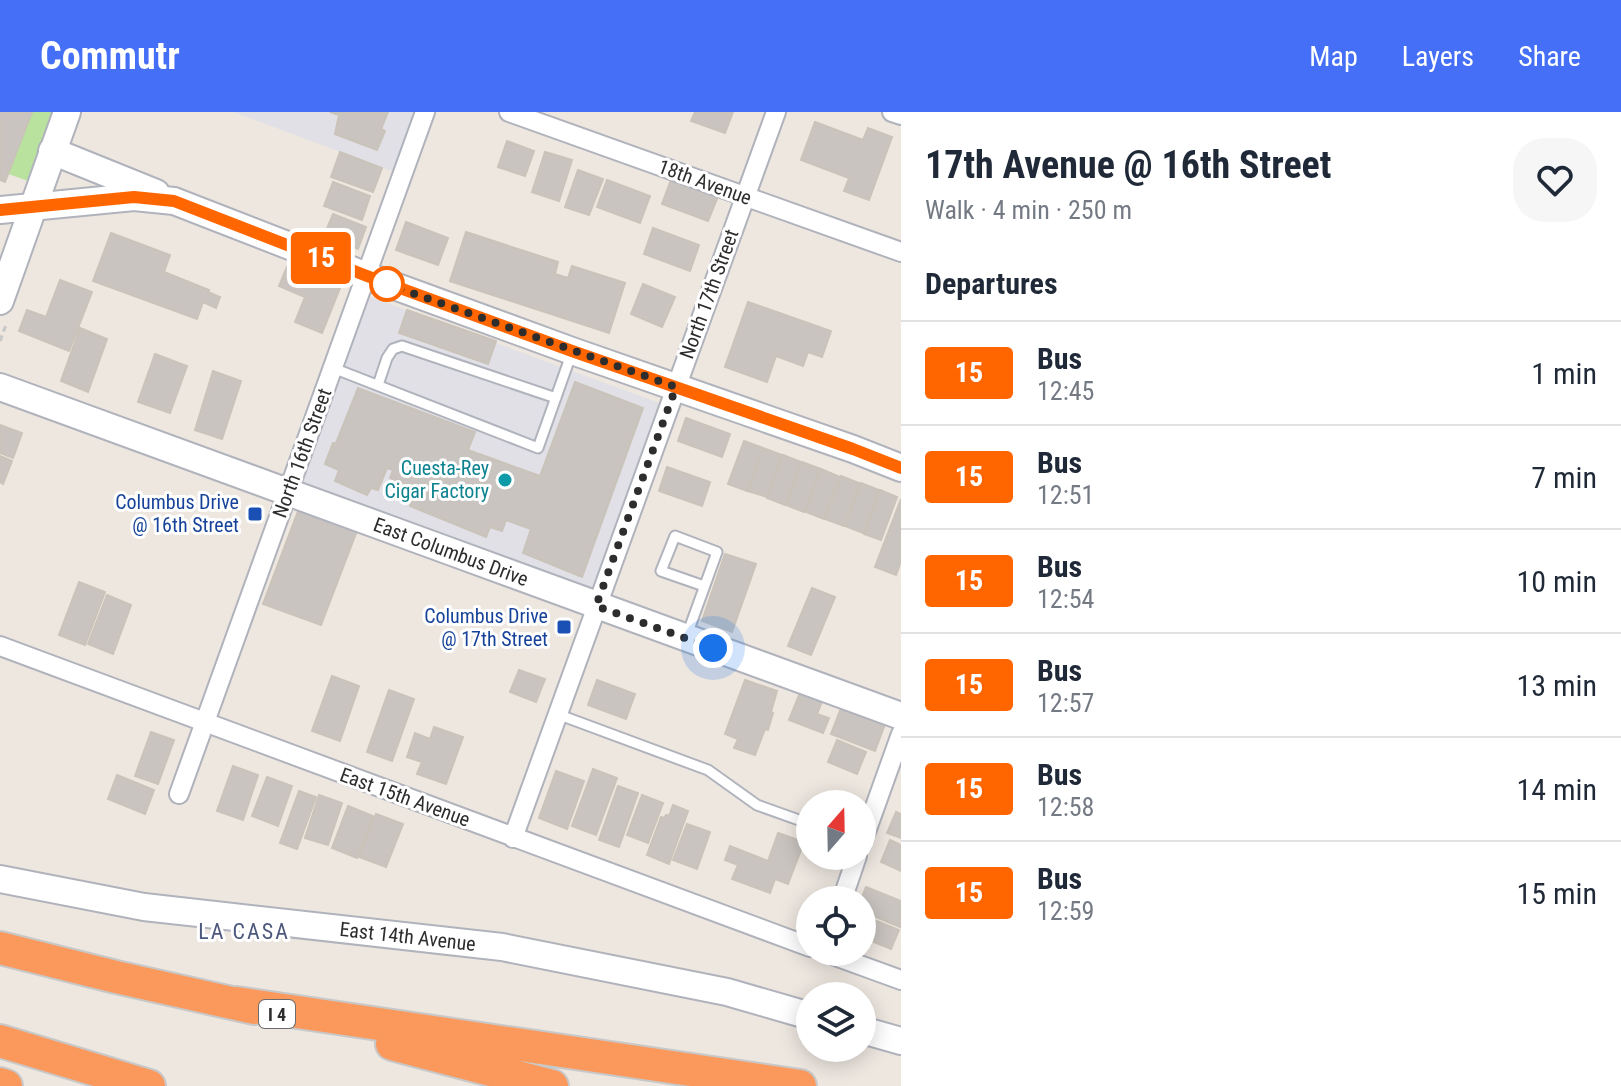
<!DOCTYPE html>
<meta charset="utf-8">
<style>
:root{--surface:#fff;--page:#f6f6f7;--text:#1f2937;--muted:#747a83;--line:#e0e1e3;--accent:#446ff6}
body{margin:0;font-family:"Roboto Condensed",sans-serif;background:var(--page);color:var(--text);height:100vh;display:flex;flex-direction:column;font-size:30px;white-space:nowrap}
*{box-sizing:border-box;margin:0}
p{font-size:26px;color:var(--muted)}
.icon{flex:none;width:44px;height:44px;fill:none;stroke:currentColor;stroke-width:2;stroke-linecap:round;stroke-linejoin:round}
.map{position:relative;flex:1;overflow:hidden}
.side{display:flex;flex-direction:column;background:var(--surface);width:720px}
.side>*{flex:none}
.badge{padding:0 16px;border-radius:6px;font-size:28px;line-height:52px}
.needle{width:52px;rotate:20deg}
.buttons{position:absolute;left:796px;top:678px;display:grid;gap:16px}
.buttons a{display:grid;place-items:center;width:80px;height:80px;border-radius:50%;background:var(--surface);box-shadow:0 4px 20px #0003;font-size:40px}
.you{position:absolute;width:40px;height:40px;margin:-20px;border:6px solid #fff;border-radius:50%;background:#1a73e8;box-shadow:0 0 0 12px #1a73e833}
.map>.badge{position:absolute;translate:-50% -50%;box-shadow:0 0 0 4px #fff}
h2{padding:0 24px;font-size:30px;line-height:72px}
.round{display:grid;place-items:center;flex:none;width:84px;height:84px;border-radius:32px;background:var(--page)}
.head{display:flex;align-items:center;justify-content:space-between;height:136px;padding:0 24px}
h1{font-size:38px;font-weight:700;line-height:60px}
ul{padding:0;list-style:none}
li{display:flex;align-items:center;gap:24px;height:104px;padding:0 24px;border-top:2px solid var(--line)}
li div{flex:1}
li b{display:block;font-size:30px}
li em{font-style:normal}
li .badge{min-width:88px;font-weight:700;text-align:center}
header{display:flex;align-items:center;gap:48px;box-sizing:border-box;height:112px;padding:0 40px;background:var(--accent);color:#fff}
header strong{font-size:38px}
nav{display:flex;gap:44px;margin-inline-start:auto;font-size:28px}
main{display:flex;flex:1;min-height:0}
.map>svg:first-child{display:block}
</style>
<header>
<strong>Commutr</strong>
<nav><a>Map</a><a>Layers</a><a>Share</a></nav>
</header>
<main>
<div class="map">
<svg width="901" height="974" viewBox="0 0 901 974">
<rect width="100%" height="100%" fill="#eee7e0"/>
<path fill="#e1e0e7" d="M233 0H423L400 62Z
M362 182 665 293 594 489 291 379Z"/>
<path fill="#b9e29e" d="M0 0H52L28 69 0 59Z"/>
<path fill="#c9c4bf" stroke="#c9c3b9" stroke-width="2" d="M0 0H32L5 70 0 68Z
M330 0H388L381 17 385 19 377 38 335 22 339 3Z
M695 0H733L725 21 691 9Z
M815 10 863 28 868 16 892 25 869 88 844 79 849 66 801 48Z
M507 29 534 39 525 64 498 55Z
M340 40 382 56 373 80 331 65Z
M545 40 572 48 559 89 532 80Z
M578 58 603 67 589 103 565 95Z
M672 65 719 82 708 109 662 92Z
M607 68 650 84 640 111 597 95Z
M333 70 370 84 362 108 324 94Z
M333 102 366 115 358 137 324 124Z
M406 110 448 126 438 153 396 138Z
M653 116 699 133 690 159 644 142Z
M466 120 558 150 555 162 568 166 572 154 625 171 609 221 450 169Z
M111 121 170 143 164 160 209 178 208 180 220 185 216 196 203 190 197 207 93 169Z
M289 150 342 171 322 221 295 210 305 185 279 174Z
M60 168 92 180 69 239 19 219 27 198 46 205Z
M643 172 675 185 662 215 631 202Z
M748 190 831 219 822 245 808 240 803 254 776 244 767 270 725 255Z
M407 198 496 229 488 252 399 221Z
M80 216 107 227 88 280 61 269Z
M155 242 187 254 170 301 138 290Z
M213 259 241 269 222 327 195 318Z
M575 270 643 296 582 465 523 441 531 417 506 408 502 419 490 415 486 425 410 394 416 377 390 366 393 358 387 356 378 378 371 376 367 383 335 369 339 358 325 352 333 331H336L358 276 475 320 468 338 540 364Z
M686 306 730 322 722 345 678 329Z
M0 313 22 321 13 346 0 341Z
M744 329 763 336 747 379 728 372Z
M763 336 782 343 767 385 748 379Z
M783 343 801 350 785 393 767 386Z
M0 344 12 349 3 372 0 370Z
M802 350 821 357 804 400 786 393Z
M667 355 710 370 702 394 659 379Z
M821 357 840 365 824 407 806 400Z
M841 364 859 371 844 414 825 407Z
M861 371 879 378 863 421 845 414Z
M880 378 897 385 881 428 864 422Z
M901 387V449L896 463 875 455Z
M300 394 358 416 321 513 263 492Z
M725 442 756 452 732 520 702 509Z
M79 470 105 480 85 533 59 523Z
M812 476 835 485 811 543 788 534Z
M107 483 131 493 113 542 88 532Z
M519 558 545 567 536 590 510 580Z
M332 564 359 574 340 629 312 619Z
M597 568 635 582 626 607 588 593Z
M745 568 777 579 771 600 773 601 770 611 768 618 765 617 755 643 734 636 738 627 725 622Z
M389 578 414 587 392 649 367 640Z
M801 578 823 587 817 602 829 606 823 621 789 608Z
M841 596 885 612 875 639 831 622Z
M434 615 463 625 446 672 417 662 422 650 407 645 415 621 430 627Z
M151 620 174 628 158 672 135 664Z
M837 628 866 640 857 662 828 650Z
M233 654 258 663 243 708 217 699Z
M593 657 617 666 596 723 572 714Z
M556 659 584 669 567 717 539 706Z
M117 663 154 678 145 702 108 687Z
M267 665 292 674 278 714 252 704Z
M618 674 638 681 619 735 599 728Z
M299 679 316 685 297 737 280 731Z
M319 683 342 691 328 733 305 726Z
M642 683 663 691 648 731 627 723Z
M673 693 688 699 669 752 647 743 661 705 664 706 666 703 669 704Z
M348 694 373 704 357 746 332 736Z
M896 700 901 702V726L887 721Z
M376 702 403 712 386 755 359 745Z
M687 712 710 720 697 757 673 748Z
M778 721 804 730 788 772 775 767 770 781 732 767 738 753 725 748 730 734 768 749Z
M890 728 901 733V759L881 750Z
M866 775 901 789 900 815 862 799 861 788Z
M862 803 899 818 891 837 862 825Z"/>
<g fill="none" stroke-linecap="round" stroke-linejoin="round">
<defs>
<path id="lane" d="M333 256 538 336 571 243
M378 273 387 246 393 237 402 234 556 286
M687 523 717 440 675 424 661 459 704 474
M557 602 708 658 757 693 810 712"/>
<path id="street" d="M509 0 901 140
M892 0 901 3
M0 534 810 835
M179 682 425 0
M513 726 776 0
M862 731 901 622
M842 788 857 744
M824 840 901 868"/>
<g id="secondary">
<path d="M52 39 156 81"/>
<path d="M0 98 134 85 174 89 367 164 572 239 853 337 901 356"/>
<path d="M0 189 67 0"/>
<path id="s1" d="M0 275C301 383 600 496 901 604"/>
<path id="s2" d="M0 767 144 795 502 835 727 880 810 904"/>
<path d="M862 918 901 929"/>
</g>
<path id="highway" d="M0 836 116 865 254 896
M236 891 800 974
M0 929 149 974
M392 932 552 974
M0 972 6 974"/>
</defs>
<use href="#lane" stroke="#b0b3bc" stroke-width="13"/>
<use href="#street" stroke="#b0b3bc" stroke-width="22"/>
<use href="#secondary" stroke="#b0b3bc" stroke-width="30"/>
<use href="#highway" stroke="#c8c8c8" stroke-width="36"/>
<path stroke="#c8c8c8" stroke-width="3" stroke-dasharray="6 4" stroke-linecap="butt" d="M0 229 7 210"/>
<use href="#lane" stroke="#fff" stroke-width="9"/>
<use href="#street" stroke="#fff" stroke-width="18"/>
<use href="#secondary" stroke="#fff" stroke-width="26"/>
<use href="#highway" stroke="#fb995d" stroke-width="32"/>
</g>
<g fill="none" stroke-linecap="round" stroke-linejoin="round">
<defs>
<path id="line" d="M0 98 134 85 174 89 367 164 572 239 853 337 901 356"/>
</defs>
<use href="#line" stroke="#fff" stroke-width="18"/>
<use href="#line" stroke="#f60" stroke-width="12"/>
<path stroke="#2d2d2d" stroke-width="8" stroke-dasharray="0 14.4" d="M387 172 676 275 596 494 713 536"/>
</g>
<circle fill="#fff" stroke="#f60" stroke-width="4" cx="387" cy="172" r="16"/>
<circle fill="#0f9aa8" stroke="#fff" stroke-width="3" cx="505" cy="368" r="8"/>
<g fill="#1a4fb4" stroke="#fff" stroke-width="3">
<rect x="247" y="394" width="16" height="16" rx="4"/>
<rect x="556" y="507" width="16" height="16" rx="4"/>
</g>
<g text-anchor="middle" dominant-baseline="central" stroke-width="6" stroke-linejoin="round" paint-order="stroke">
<rect fill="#fff" stroke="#6c6c6c" stroke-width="2" x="259" y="888" width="36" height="28" rx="6"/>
<g font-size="18" font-weight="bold" fill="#2d2d2d">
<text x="277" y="902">I 4</text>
</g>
<g font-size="20" fill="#2d2d2d" stroke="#fff">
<text transform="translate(705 70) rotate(20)">18th Avenue</text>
<text transform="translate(709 182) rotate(-70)">North 17th Street</text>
<text transform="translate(302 341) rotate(-70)">North 16th Street</text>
<text stroke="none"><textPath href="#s1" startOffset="480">East Columbus Drive</textPath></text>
<text transform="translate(405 685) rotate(20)">East 15th Avenue</text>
<text stroke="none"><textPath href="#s2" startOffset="412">East 14th Avenue</textPath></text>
</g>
<g font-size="20" fill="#0d838f" stroke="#fff" text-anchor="end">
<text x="489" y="356">Cuesta-Rey<tspan x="489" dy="23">Cigar Factory</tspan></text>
</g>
<g font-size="20" fill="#164399" stroke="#fff" text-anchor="end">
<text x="239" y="390">Columbus Drive<tspan x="239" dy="23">@ 16th Street</tspan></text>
<text x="548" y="504">Columbus Drive<tspan x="548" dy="23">@ 17th Street</tspan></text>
</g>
<g font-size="22" letter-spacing="2" fill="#4d587d" stroke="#fff">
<text x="244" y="819">LA CASA</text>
</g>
</g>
</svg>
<div class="buttons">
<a><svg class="needle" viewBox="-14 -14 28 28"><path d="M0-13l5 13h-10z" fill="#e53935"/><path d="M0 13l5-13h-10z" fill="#747a83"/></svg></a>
<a><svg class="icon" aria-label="locate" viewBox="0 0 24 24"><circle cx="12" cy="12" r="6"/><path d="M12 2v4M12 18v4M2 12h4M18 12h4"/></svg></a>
<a><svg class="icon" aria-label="layers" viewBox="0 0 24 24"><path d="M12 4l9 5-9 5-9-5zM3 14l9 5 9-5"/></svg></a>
</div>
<div class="you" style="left:713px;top:536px"></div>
<b class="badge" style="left:321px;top:146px;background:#f60;color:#fff">15</b>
</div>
<section class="side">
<div class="head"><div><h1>17th Avenue @ 16th Street</h1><p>Walk · 4 min · 250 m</p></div><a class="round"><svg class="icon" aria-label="heart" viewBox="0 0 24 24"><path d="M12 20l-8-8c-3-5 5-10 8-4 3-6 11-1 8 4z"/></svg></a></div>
<h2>Departures</h2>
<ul>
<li><span class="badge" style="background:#f60;color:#fff">15</span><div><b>Bus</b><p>12:45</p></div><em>1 min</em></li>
<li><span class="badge" style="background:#f60;color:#fff">15</span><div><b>Bus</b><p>12:51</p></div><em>7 min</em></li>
<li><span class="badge" style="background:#f60;color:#fff">15</span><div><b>Bus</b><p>12:54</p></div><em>10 min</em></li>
<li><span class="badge" style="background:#f60;color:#fff">15</span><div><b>Bus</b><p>12:57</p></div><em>13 min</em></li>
<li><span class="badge" style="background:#f60;color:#fff">15</span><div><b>Bus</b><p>12:58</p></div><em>14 min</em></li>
<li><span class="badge" style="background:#f60;color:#fff">15</span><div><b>Bus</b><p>12:59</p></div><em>15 min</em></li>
</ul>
</section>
</main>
